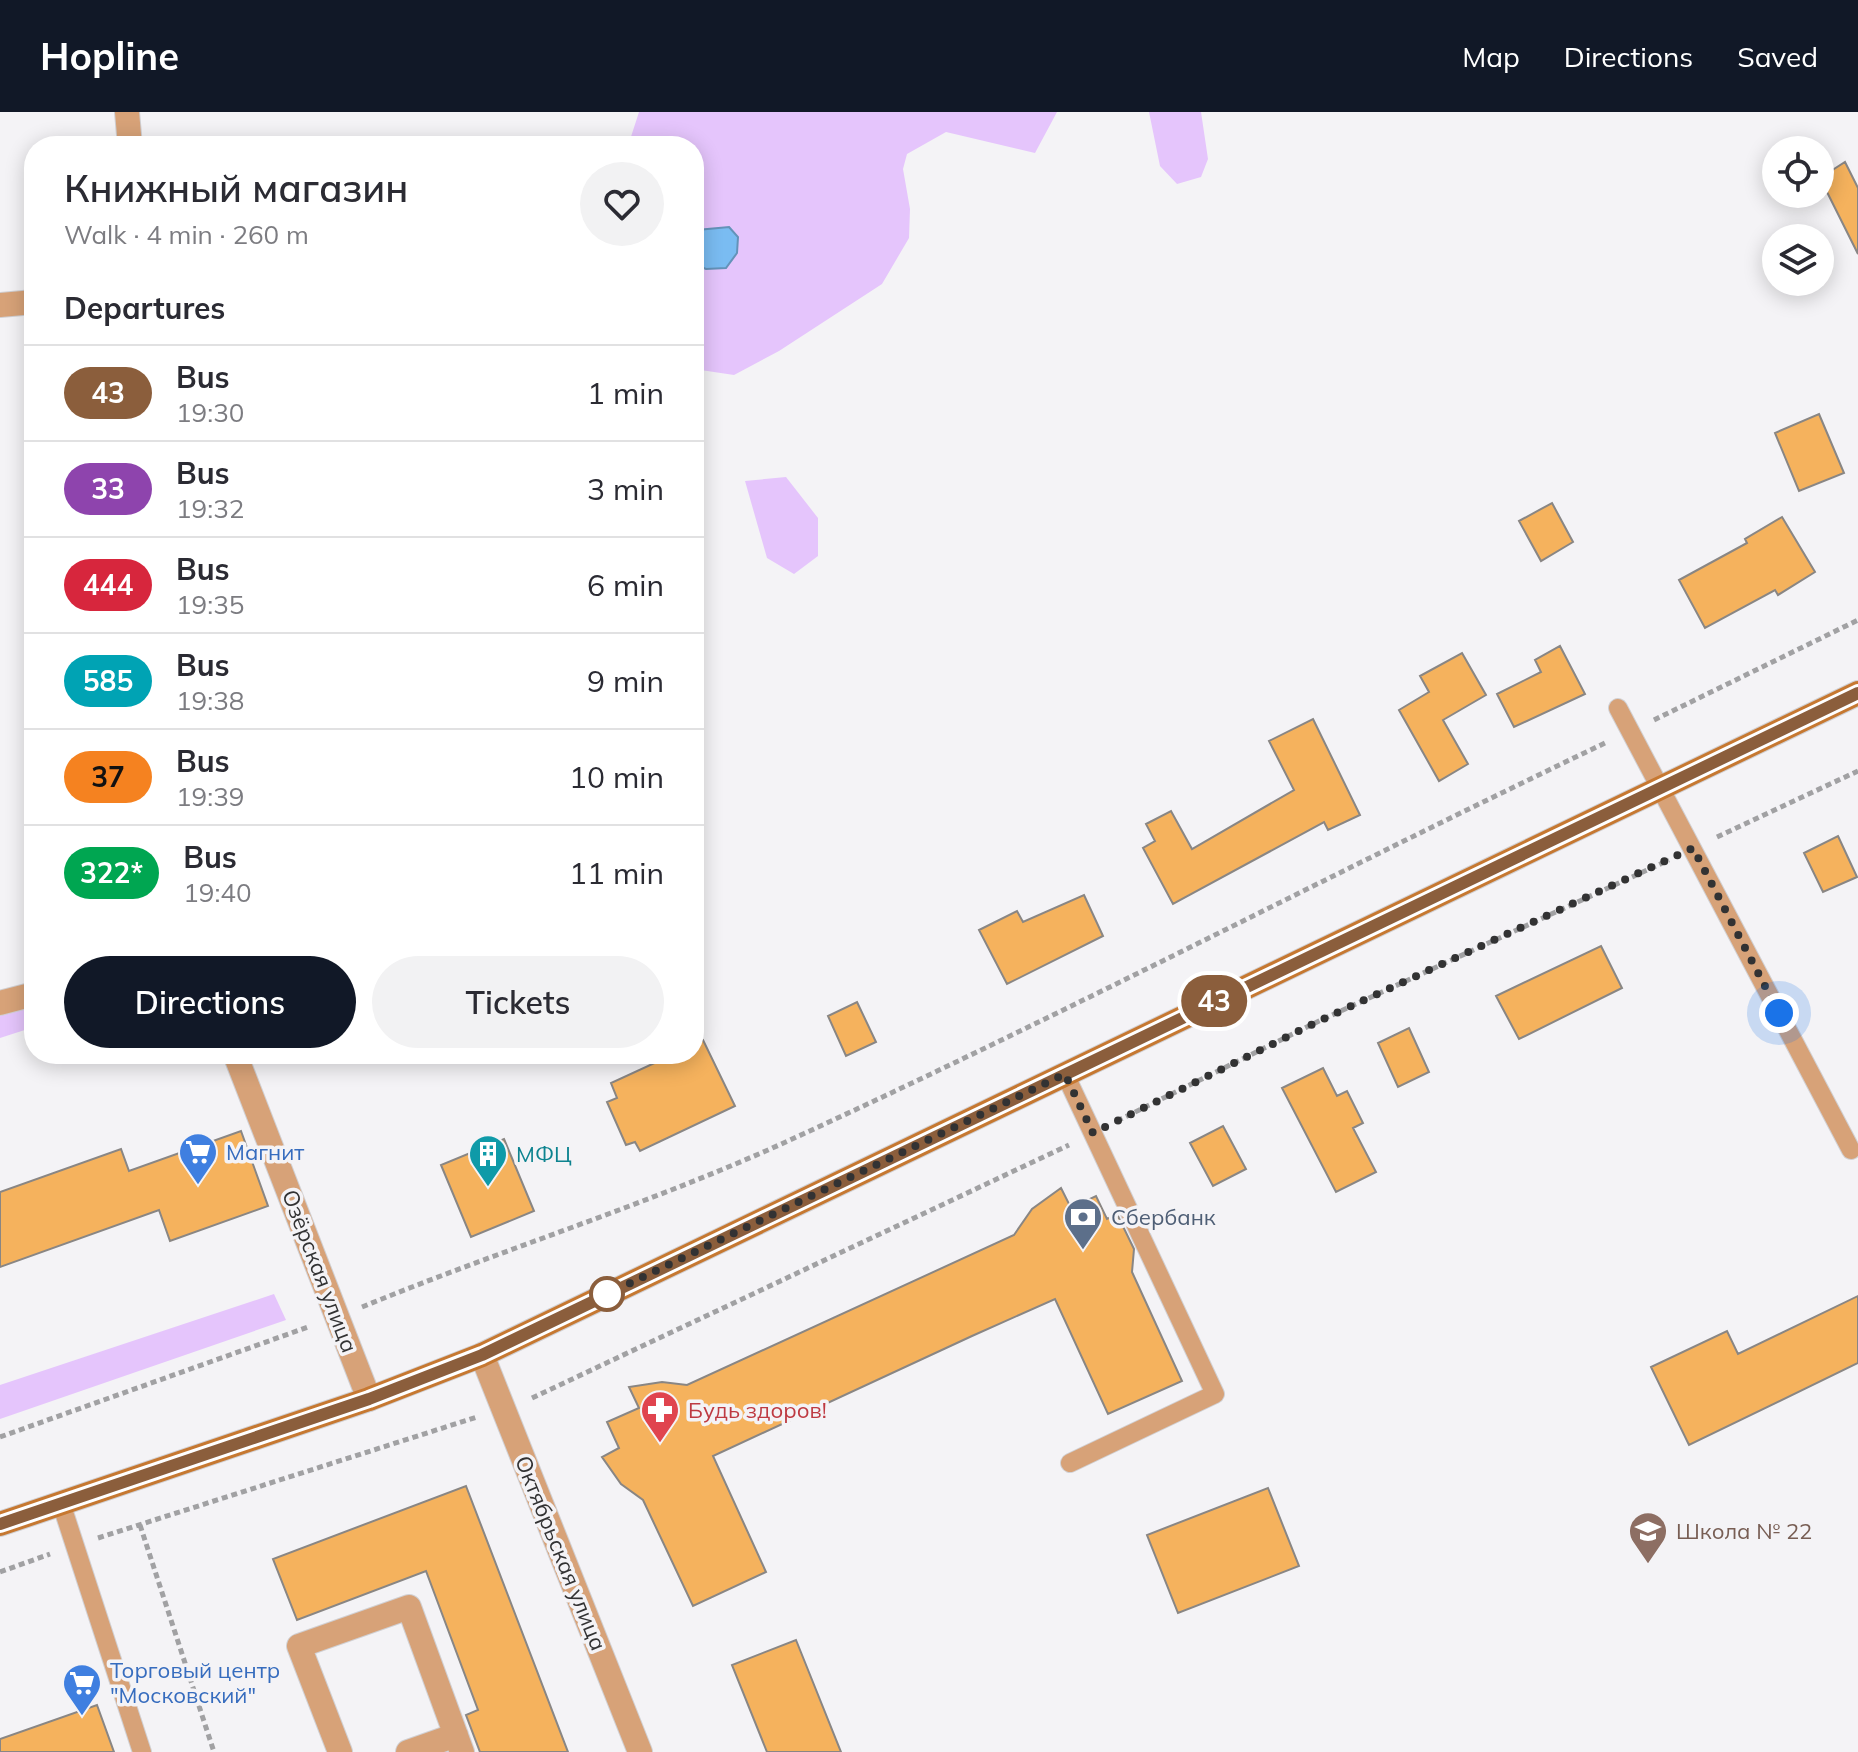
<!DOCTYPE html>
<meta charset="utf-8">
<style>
:root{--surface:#fff;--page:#f2f2f3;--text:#2b2b33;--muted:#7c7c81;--line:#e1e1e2;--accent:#111827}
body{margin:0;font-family:Mulish,sans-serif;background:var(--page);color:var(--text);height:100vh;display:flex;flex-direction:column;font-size:30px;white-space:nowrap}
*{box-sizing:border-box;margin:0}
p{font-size:26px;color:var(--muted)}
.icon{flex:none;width:44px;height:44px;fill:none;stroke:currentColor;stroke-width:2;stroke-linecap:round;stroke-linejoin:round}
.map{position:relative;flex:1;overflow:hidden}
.drawer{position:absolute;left:24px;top:24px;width:680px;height:928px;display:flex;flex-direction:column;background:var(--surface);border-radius:32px;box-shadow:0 4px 20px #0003}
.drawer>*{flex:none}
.badge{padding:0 16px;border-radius:26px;font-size:28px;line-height:52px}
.buttons{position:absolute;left:1762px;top:24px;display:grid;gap:16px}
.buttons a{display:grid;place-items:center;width:72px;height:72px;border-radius:50%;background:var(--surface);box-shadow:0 4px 20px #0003;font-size:40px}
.you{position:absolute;width:40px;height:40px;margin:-20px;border:6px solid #fff;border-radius:50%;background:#1a73e8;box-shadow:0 0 0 12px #1a73e833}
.map>.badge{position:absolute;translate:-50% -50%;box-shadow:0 0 0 4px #fff}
h2{padding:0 40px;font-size:30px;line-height:72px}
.round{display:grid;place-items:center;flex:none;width:84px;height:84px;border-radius:42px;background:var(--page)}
.summary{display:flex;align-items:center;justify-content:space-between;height:136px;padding:0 40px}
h1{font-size:38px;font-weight:600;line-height:60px}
.cta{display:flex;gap:16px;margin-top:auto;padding:16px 40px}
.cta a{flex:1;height:92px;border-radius:48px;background:var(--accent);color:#fff;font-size:32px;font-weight:600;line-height:92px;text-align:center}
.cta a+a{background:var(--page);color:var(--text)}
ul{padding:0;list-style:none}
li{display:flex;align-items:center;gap:24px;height:96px;padding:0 40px;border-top:2px solid var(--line)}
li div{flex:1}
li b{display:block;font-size:30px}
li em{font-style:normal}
li .badge{min-width:88px;font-weight:700;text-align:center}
header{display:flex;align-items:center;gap:48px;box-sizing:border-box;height:112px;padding:0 40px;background:var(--accent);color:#fff}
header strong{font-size:38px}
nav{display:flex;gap:44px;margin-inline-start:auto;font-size:28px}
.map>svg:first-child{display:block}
</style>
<header>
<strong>Hopline</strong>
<nav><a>Map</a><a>Directions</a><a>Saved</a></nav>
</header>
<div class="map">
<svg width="1858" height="1640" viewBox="0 0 1858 1640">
<rect width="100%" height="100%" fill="#f4f3f6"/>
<path fill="#e5c5fc" d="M639 0H1057L1035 41 946 20 907 42 903 57 910 97 909 126 882 172 779 239 734 263 694 257V34H628Z
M1149 0H1201L1208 47 1201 65 1177 72 1160 54Z
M786 365 818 406V444L794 462 767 446 745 369Z
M34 892V915L0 926V902Z
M274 1182 286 1208 0 1307V1273Z"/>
<path fill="#7abcf2" stroke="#6493b9" stroke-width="2" d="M729 115 738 125 737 141 726 156 706 157 694 152 697 118Z"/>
<path fill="#f5b25d" stroke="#898684" stroke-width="2" d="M1845 50 1858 76V142L1820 66Z
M1819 302 1844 361 1799 379 1775 321Z
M1552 391 1573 430 1541 449 1519 409Z
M1782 405 1815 460 1778 483 1775 478 1705 516 1679 468 1747 431 1745 427Z
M1560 534 1585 582 1514 615 1497 582 1541 560 1535 548Z
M1462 541 1486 583 1443 608 1468 652 1439 669 1399 598 1429 580 1420 564Z
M1313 607 1360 703 1328 718 1324 710 1173 792 1143 736 1155 729 1146 712 1171 699 1192 737 1294 678 1269 629Z
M1838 724 1857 765 1823 780 1804 741Z
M1084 783 1103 824 1007 872 979 818 1017 799 1023 810Z
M1601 834 1622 876 1519 927 1496 884Z
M857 890 876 930 846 944 828 904Z
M1409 916 1429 960 1398 975 1378 931Z
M703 928 735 994 640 1039 635 1030 626 1033 607 990 617 986 611 971 674 942H694V932Z
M1323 956 1337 984 1347 979 1363 1011 1353 1016 1376 1060 1336 1080 1282 976Z
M1223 1014 1246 1057 1213 1074 1190 1031Z
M241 1019 268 1094 170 1129 159 1098 0 1155V1080L121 1037 129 1059Z
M504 1027 534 1099 471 1125 441 1053Z
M1061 1076 1071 1096 1096 1084 1107 1107 1117 1102 1134 1137 1132 1160 1182 1269 1108 1302 1055 1187 972 1224 713 1344 766 1460 693 1494 643 1388 621 1372 602 1345 619 1336 607 1310 639 1296 629 1275 662 1270 687 1273 1014 1123 1032 1097Z
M1858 1184V1251L1689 1333 1651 1255 1727 1219 1738 1242Z
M466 1374 568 1640H480L466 1603 478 1598 426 1459 297 1508 273 1447Z
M1268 1376 1299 1454 1178 1501 1147 1423Z
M796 1528 841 1640H767L732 1553Z
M97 1593 114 1640H0V1627Z"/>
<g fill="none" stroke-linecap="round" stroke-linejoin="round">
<defs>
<path id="lane" d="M1618 596 1851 1038
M1065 962 1215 1282 1070 1351
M61 1391 142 1640"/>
<path id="street" d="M127 0 130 34
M0 193 34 190
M0 891 34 882
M235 942 369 1287
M482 1243 640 1640
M340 1640 299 1534 409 1495 462 1640
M408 1640 456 1623"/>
<path id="secondary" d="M0 1412 369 1287 482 1243 1858 581"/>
</defs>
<use href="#lane" stroke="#d1d0d3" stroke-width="20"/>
<use href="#street" stroke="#d1d0d3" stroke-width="26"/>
<use href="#secondary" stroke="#d1d0d3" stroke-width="26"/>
<path stroke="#a1a1a3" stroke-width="5" stroke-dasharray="6 4" stroke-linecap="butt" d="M1654 608 1858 508
M1717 725 1858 659
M1117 1009 1319 909 1669 748
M362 1195C508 1135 660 1089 803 1022 1073 898 1337 759 1605 631
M532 1286 1069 1033
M0 1325 308 1215
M140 1413 214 1640
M98 1426 477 1305
M0 1460 50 1442"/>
<use href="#lane" stroke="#d7a278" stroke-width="18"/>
<use href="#street" stroke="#d7a278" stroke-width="24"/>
<use href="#secondary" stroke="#c67831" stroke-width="24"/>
</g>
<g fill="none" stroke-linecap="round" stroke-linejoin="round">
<defs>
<path id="line" d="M0 1412 369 1287 482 1243 1858 581"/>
</defs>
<use href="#line" stroke="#fff" stroke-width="18"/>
<use href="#line" stroke="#8b5e3c" stroke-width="12"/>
<path stroke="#323233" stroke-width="8" stroke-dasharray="0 14.4" d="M607 1182 599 1186 1065 962 1093 1021 1319 909 1693 736 1779 901"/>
</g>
<defs>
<symbol id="supermarket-pin" viewBox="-11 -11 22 30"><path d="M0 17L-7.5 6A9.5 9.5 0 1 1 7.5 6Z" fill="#3f7fe0" stroke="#f4f3f6"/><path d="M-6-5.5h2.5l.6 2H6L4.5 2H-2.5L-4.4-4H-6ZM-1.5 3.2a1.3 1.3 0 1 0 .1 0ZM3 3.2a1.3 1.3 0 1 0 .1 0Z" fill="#fff"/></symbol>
<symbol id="building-pin" viewBox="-11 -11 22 30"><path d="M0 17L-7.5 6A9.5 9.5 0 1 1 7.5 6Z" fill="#0f9aa8" stroke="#f4f3f6"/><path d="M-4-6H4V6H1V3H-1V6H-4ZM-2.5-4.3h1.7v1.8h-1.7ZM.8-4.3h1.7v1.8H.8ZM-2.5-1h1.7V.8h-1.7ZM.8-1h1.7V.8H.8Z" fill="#fff"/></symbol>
<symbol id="bank-pin" viewBox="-11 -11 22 30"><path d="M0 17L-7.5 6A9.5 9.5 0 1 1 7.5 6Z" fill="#5c6f8a" stroke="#f4f3f6"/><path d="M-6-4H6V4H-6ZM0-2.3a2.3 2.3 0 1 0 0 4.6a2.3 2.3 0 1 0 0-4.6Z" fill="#fff"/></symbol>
<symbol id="pharmacy-pin" viewBox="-11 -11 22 30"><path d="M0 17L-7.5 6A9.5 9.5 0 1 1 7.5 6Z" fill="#e0444e" stroke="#f4f3f6"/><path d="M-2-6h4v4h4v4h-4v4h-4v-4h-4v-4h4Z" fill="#fff"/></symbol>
<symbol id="school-pin" viewBox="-11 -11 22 30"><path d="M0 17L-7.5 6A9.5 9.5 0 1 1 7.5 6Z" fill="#8d6e63" stroke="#f4f3f6"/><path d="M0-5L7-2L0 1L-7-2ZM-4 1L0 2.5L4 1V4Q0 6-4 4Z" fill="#fff"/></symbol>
</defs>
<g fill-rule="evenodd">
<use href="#supermarket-pin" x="176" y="1018" width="44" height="60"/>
<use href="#building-pin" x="466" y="1020" width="44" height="60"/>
<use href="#bank-pin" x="1061" y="1083" width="44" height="60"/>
<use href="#pharmacy-pin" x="638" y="1276" width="44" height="60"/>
<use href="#school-pin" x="1626" y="1397" width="44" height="60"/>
<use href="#supermarket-pin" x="60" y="1549" width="44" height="60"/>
</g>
<circle fill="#fff" stroke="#8b5e3c" stroke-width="4" cx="607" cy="1182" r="16"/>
<g text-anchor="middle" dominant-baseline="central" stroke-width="7" stroke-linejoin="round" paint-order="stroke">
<g font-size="22" fill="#366cbe" stroke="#f4f3f6" text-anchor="start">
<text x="226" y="1040">Магнит</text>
<text x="110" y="1558">Торговый центр<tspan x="110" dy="25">"Московский"</tspan></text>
</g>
<g font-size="22" fill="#0d838f" stroke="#f4f3f6" text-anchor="start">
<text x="516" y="1042">МФЦ</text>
</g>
<g font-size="22" fill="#4e5e75" stroke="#f4f3f6" text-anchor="start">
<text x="1111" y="1105">Сбербанк</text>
</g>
<g font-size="22" fill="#323233" stroke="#f4f3f6">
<text transform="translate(320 1159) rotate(69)">Озёрская улица</text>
<text transform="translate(561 1441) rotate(68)">Октябрьская улица</text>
</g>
<g font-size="22" fill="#be3a42" stroke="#f4f3f6" text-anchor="start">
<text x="688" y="1298">Будь здоров!</text>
</g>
<g font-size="22" fill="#785e54" stroke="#f4f3f6" text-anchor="start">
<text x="1676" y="1419">Школа № 22</text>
</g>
</g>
</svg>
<div class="buttons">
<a><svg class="icon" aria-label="locate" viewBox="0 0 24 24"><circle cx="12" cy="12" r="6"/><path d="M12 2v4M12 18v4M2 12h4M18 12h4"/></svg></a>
<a><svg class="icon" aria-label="layers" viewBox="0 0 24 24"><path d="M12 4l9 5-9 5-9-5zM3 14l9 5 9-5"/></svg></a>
</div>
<div class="you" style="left:1779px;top:901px"></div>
<b class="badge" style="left:1214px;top:889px;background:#8b5e3c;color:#fff">43</b>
<section class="drawer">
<div class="summary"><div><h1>Книжный магазин</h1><p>Walk · 4 min · 260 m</p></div><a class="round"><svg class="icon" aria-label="heart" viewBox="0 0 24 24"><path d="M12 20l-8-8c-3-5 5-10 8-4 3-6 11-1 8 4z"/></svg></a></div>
<h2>Departures</h2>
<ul>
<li><span class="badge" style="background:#8b5e3c;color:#fff">43</span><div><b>Bus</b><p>19:30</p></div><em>1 min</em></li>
<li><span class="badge" style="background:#8e44ad;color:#fff">33</span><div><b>Bus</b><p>19:32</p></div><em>3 min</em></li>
<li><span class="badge" style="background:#d7263d;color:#fff">444</span><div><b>Bus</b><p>19:35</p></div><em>6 min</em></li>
<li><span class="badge" style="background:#00a3b4;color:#fff">585</span><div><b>Bus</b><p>19:38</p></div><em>9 min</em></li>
<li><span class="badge" style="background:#f58220;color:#111">37</span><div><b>Bus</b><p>19:39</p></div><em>10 min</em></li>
<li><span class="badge" style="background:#00a651;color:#fff">322*</span><div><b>Bus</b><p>19:40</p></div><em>11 min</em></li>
</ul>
<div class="cta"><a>Directions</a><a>Tickets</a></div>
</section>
</div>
